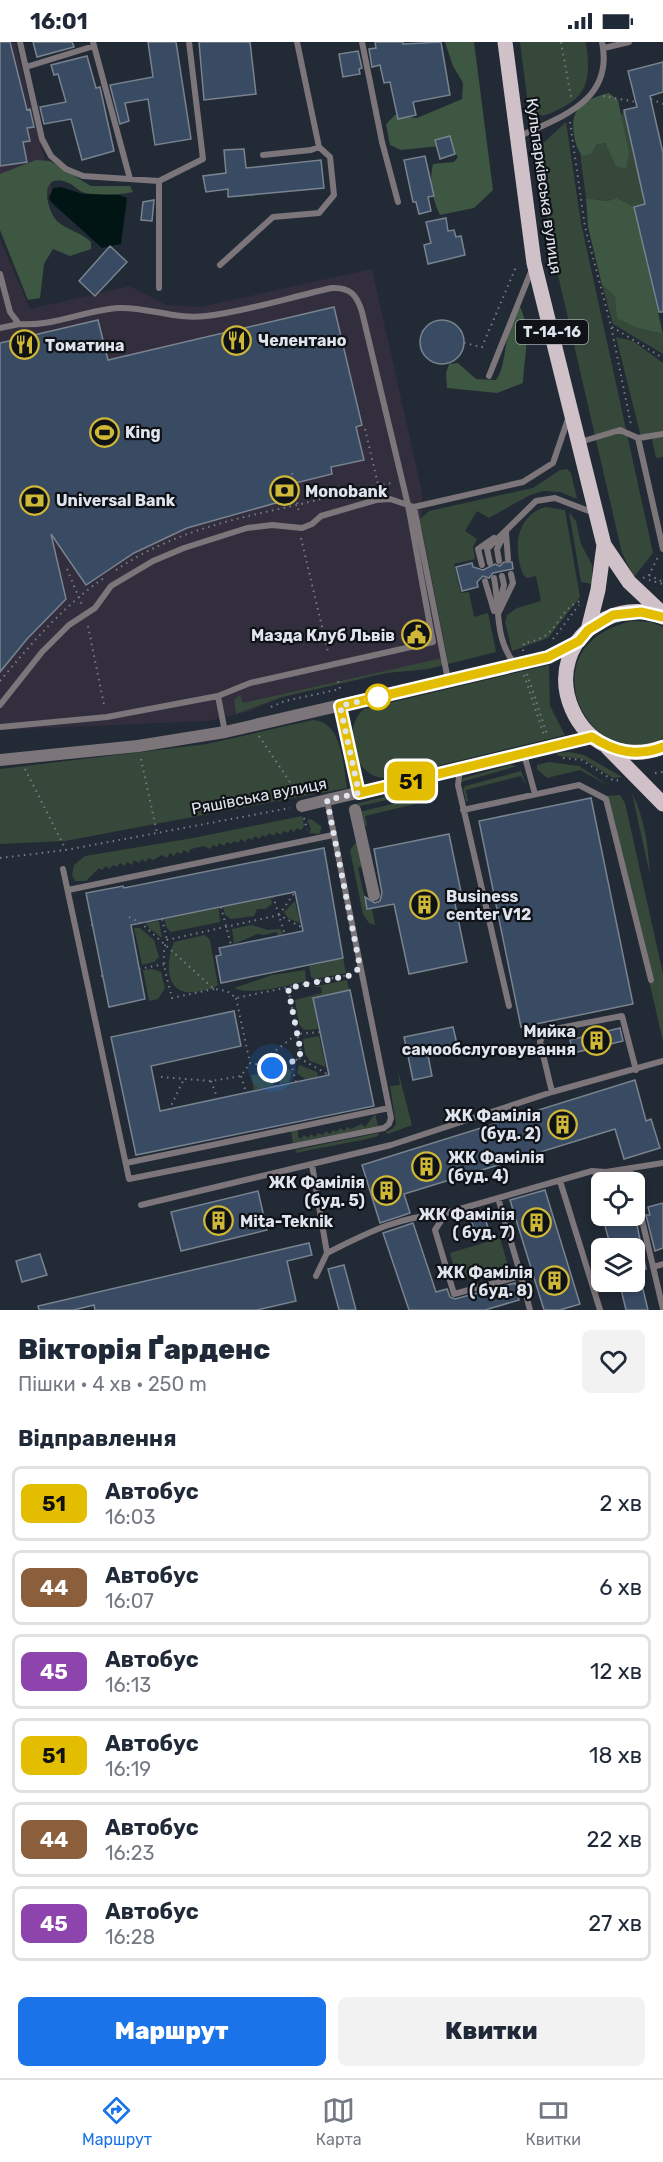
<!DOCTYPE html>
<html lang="uk">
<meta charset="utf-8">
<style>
:root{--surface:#fff;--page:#f2f2f3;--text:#1f2937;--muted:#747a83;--line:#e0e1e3;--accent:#1a73e8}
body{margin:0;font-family:Rubik,sans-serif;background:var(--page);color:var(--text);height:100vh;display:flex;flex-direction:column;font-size:22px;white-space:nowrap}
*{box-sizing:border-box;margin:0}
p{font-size:20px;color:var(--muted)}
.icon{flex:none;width:33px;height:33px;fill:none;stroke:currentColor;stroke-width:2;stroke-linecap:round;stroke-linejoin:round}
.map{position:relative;height:1268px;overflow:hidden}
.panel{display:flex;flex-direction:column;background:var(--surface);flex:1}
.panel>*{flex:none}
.badge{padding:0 12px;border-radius:9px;font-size:21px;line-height:39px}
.controls{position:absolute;left:591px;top:1130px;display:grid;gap:12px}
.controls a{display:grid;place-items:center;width:54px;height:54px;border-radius:9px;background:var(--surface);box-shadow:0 3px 9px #0003;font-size:30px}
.you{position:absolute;width:30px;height:30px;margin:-15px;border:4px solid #fff;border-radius:50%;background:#1a73e8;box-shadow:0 0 0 9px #1a73e833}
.map>.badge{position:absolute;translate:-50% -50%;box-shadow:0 0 0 3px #fff}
h2{padding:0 18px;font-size:22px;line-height:54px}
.round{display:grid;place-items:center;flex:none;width:63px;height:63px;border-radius:9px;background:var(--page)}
.overview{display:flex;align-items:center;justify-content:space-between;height:102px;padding:0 18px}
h1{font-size:28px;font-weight:800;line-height:45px}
.action{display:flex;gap:12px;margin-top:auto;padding:12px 18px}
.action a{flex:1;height:69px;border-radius:9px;background:var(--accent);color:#fff;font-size:24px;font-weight:800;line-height:69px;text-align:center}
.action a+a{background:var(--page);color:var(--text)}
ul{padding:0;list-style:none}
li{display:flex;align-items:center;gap:18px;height:75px;margin:0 12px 9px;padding:0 6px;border:3px solid var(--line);border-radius:9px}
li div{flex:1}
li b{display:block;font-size:22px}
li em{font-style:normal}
li .badge{min-width:66px;font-weight:700;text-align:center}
.status{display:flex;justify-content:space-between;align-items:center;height:42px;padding:0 30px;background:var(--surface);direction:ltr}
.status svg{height:16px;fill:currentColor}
.tabs{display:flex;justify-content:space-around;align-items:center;height:84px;border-top:2px solid var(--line);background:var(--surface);font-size:16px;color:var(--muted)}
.tabs a{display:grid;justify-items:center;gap:3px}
.tabs .current{color:var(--accent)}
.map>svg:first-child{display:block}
</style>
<div class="status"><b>16:01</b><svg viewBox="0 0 49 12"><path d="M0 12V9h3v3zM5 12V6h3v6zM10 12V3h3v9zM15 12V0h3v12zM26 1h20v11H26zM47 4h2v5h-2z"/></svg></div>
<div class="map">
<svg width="663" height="1268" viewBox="0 0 663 1268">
<rect width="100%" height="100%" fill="#222a35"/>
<path fill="#332e3e" d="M0 0H15L53 152 0 164Z
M0 197 30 267 130 244 166 263 200 265 372 227 422 451V487L447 615 428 627 386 631 282 655 250 669 208 679 0 688Z"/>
<path fill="#364839" d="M520 0H586C592 44 586 58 543 74L532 69 527 55Z
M624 68 645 162 634 165 617 156 607 159 586 156 580 111 583 113 596 103 605 101 615 123 625 99 621 74Z
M566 80 581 181 653 511 634 535 622 511 552 207 535 109Z
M602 243 615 255 637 286 663 292V312L613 282Z
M616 295 633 299 663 321V415L656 416 652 397 642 399Z
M567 427 571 431 577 457 560 450 543 449 530 453 489 476 477 469 465 489 477 497 473 505 475 517 454 522 461 551 469 550 474 575 488 571 496 610 428 627 386 631 282 655 236 672 234 658 240 653 243 661 447 615 422 487 418 479 429 469 533 446 560 428Z
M545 465 565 468 580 555 548 596 512 609 505 580 507 573 517 566 541 559 536 534 527 536C521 532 521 526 519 519 515 497 520 473 545 465Z
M569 470 576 479 581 502 592 523V542L581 540Z
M632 579 651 580 663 585V696C591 737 522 604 632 579Z
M549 623 550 664 565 693 387 736C354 738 341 686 364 667Z
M313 678C343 680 343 724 347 746L65 799 0 802V727L207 702Z
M569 710 584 713 622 735 613 736 583 717 558 714 557 711Z
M549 720 579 724 609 744 580 728 547 736 537 727V723Z
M510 723 518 724 461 740 463 736Z
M521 729 526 743 521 734 466 748 468 759 466 760 463 747 466 744Z
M425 745 431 748 347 767 351 763Z
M632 751C645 778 648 803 650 833Z
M433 752 436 757 365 774 367 783 363 784 359 770Z
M620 753 625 761 663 932V999L606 754Z
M302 774 304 784 301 788 297 786 294 790 290 787 288 791 283 789 281 793 276 790 274 794 269 791 266 795 262 793 259 797 255 794 252 798 248 796 245 800 241 797 238 801 234 799 231 802 227 800 224 804 219 801 217 805 213 803 210 807 204 804 191 807 188 811 184 808 181 812 177 810 174 814 170 811 167 816 162 813 153 818 148 816 146 820 142 817 139 821 134 818 132 823 127 820 125 824 120 821 117 825 113 823 109 827 106 824 102 828 99 826 86 839H75L72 833 74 823 85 814 193 796Z
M311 777 322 785 319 792 309 791 311 787 307 778Z
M357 799 362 824 358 826 367 867H372L375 883 369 881 363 872 350 808Z
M271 856 272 862 265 867H257L254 874 231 877 225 873 223 865Z
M295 859 300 881 288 876 284 870Z
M219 866 220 880 171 890 167 886 164 877Z
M159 879 162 896 149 886 146 881Z
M252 883 268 888 280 887 283 892 278 893 276 890 264 893 257 892 234 902 232 887Z
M134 886H140L154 898 159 915 154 920 142 923Z
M205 893 210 898 218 943C213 947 207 948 201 949 166 957 164 925 174 900Z
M343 916 346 931 315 937 311 935 309 924Z
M152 927 161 930 165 946 158 957 149 959 143 928Z
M305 928 306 939C291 943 249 954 234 946L272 933Z
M347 938 349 948 313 955 318 987 304 988 299 982 295 958 322 951 321 945H312Z
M319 994 326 1025 310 1019 305 1012 303 997Z
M299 1023 317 1030 318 1035 305 1037 297 1031Z
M287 1026 292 1030 289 1040 280 1042 279 1030Z
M398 1029 412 1083 388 1092 385 1090 392 1087 396 1082 390 1044 400 1043Z
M270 1031 274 1044 254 1048 251 1033Z
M375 1072 378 1084 293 1101 291 1089 298 1088V1095L301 1097 304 1093 308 1096 311 1092 315 1095 318 1091 323 1093 326 1089 330 1092 333 1088 337 1090 340 1086 344 1089 347 1085 351 1087 361 1082 365 1085Z
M379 1091 378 1094C353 1101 325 1104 297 1111L295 1108Z
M500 1196 508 1224 457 1238 450 1211Z"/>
<path fill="#3d5742" d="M445 0H474L493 148 474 166 440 173C432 157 429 140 433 122L454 120 458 115 449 103 401 108 390 103 386 82 395 73 417 76 462 57 463 41 453 24Z
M609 51 618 58 629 112 626 127 615 123 605 101 596 103 591 112 583 114C577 108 575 100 574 92 569 65 586 57 609 51Z
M36 118 50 119 91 144H130L133 150C118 153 101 154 86 151 78 150 74 142 66 140 39 131 46 165 56 178 66 188 81 190 91 200V207L70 214 53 207 44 222 40 256 28 258 0 188V132Z
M586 156 607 159 617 156 634 165 663 292 637 286 617 276 615 255 602 243 588 185Z
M520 265C532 290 524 314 523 341L497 351 447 346 446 331 449 322 458 321 476 337 496 338C508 323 503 282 520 265Z"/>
<path fill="#011515" d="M61 145 83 152 119 153 127 156 121 202 102 206 51 160 49 156 53 146Z"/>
<path fill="#384b63" stroke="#79838f" stroke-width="1.5" d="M0 0H10L27 68 30 67 34 85 27 86 30 99 23 100 27 120 0 124Z
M33 0H72L74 5 37 15Z
M148 0H176L191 97 155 103 148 57 125 61 129 79 120 82 110 43 153 35Z
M199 0H250L256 52 204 58Z
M375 0H403V2L441 0 450 53 413 60 416 73 398 77 390 40 384 41 380 23 372 25 369 7 376 6Z
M358 9 362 26 359 27 360 32 343 35 339 12Z
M87 14 96 46 100 45 114 109 82 118 71 77 44 82 40 65 66 60 58 32 54 33 51 23Z
M663 20V50L650 54 663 111V270H659L634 165 645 162 624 68 637 65 628 29Z
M450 94 455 112 440 117 435 98Z
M244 107 246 126 321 118 324 146 228 155V147L206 150 203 134 226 131 224 108Z
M425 114 434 154 428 155 431 169 419 172 416 160H413L404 118Z
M154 158 152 179 141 178 143 160Z
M446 176 448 189 454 188 456 195 461 194 465 213 428 222 424 203 431 201 426 180Z
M110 204 127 220 95 254 79 239Z
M334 265 362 383 356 385 364 418 331 425 332 432 287 443 290 457 187 486 134 511 86 543 51 492 66 557 27 597 0 630V301L98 278 108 318Z
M420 300a22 22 0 1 1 44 0a22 22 0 1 1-44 0Z
M504 520H512L513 527 493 531 489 536 483 534 477 540 478 545 462 549 456 525 472 521 473 525 483 528 495 522 500 524Z
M591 756 633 962 521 985 479 779Z
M449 792 462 855 454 857 467 920 409 932 394 862 367 867 365 855 375 861 380 859 382 851 374 807Z
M324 806 343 916 221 941 216 914 221 913 219 906 303 889 295 850 131 883 145 957 109 965 86 851 123 844 124 846Z
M350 948 374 1064 136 1113 111 995 234 969 241 1004 151 1024 160 1069 329 1033 313 956Z
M453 985 457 1002 427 1008 432 1034 413 1038 404 995Z
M620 986 623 999 573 1011 570 998Z
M635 1038 646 1079 651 1077 660 1106 624 1117 615 1087 404 1152 410 1171 380 1181 362 1123Z
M545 1148 580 1262 560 1268H544L510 1158Z
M258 1149 267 1188 181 1209 171 1170Z
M663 1161V1206L655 1209 646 1173H650L648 1165Z
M482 1168 490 1191 477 1195 469 1173Z
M602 1173H635L646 1227 634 1230V1206H611Z
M413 1181 436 1250 447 1247 450 1255 455 1257 515 1241 519 1258 485 1268H409L383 1191Z
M309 1201 312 1213 287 1219 296 1259 257 1268H95L94 1263 74 1268H39L38 1264Z
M40 1212 47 1233 22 1240 16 1219Z
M344 1223 356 1268H339L328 1227Z
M619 1239H641L648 1268H626Z"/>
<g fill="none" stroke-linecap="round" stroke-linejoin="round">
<path stroke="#777d87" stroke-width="2" stroke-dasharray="1.5 4.5" stroke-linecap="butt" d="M561 0 571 55
M603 54 636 60
M651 57 663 62
M570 80 585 185 611 284 631 383
M612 285 663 316
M464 301 482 305 516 225
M365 387 378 442
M292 431 299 471
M301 496 328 610
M67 527 82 563
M116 528C172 490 233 477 297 463 329 455 360 446 392 441
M649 533 663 540
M643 536 649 533 658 515
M649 538 663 542
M88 584 104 663
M553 597 579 563
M523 609 524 601C530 600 538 598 543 595 559 586 562 564 581 559
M527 632 547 692
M524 633 544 693
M0 639C32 601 63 564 104 536
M271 665 285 659 340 647 338 639
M259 694 298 752
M563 716 582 718 614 739 620 738
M141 717 157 791
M25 727 66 808
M655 731 663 730
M304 776 307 788
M0 816 66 808 290 766
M273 854 285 893
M221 865 231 903
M279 873 295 850
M129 875 141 881 214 947 227 949 236 956 353 932
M162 877 167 898
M91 883H93
M139 927 165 922
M101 934H103
M214 947 172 956C168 939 159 915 167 898L279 873 303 886
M236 956 250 1021C266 1024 293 1030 301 1011L288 946
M299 1016 329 1033
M291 1021 296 1040
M257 1023 297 992 320 990
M272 1026 276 1044
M241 1034 245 1047
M161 1035 211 1039 241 1034 250 1021
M211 1039 217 1055
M169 1068 184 1037"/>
<path stroke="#7c7579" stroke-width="6" d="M20 0 42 97 51 114 66 127 83 134 159 139 203 117 189 0
M93 0 130 137
M362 0 382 100 398 160
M604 6 629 0
M26 25 94 4
M520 94C563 74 614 58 602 0
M263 113 311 108 319 105
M220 223 273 175 319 171 334 153 330 115 319 105 297 0
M0 232 10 270 19 282C53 285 85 268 119 266 148 265 176 278 206 274 248 269 291 255 332 246 350 245 357 253 362 270L408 463 433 600 250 641 218 654 107 675 0 685
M159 246V139
M0 286 19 282
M489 334 532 227
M638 396 663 507
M580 400 620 388 638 396 663 392
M414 465 448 638
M506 491 508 517
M499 519 497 507 504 493
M490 521 487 507 536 459 555 456 594 471
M482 523 478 507 494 496
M494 536C500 566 494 597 515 622
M485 539 494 569
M499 563 504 543 502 534
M498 572 513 541 511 532
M218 654 225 690
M0 663 42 610 69 583 95 566 111 544 153 519 184 506 247 486 272 483 302 486 312 482 321 474 376 458 390 457 414 465 523 440 553 421 568 377
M524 712 535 752
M460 727 458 743 509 964
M463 768 579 743 606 757 651 938
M63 827 129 1137 384 1086 389 1082 391 1076 327 758
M68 848 333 793
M552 1050 540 1000 543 993 549 988 622 974 636 1028
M126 1121 389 1066
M312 1123 327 1211 316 1234
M630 1126 633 1140
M560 1139 600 1268
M634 1144 663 1267
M498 1156 521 1234 454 1252 435 1188 446 1171 592 1129 606 1130 663 1121
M141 1163 391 1103 552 1050 663 1019
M327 1211C371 1189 395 1176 446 1171
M653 1225 663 1222
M521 1234 530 1268"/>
<path stroke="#7c7579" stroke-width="12" d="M340 664 359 751
M0 718 138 704 225 690 548 615 579 599
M302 764 592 695
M355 768 374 853"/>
<path stroke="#d0c1c9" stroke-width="15" d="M505 0 534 221 604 503 598 548 588 588
M604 503 629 540 663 572
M663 575C644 567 624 568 605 577 526 615 577 737 663 705
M607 705 663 762"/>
</g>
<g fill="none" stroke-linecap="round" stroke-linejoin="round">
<defs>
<path id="line" d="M663 575 641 570 613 573 588 588 579 599 548 615 340 664 359 751 592 695C615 710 637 715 663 705"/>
</defs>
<use href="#line" stroke="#fff" stroke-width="14"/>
<use href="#line" stroke="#e3bd00" stroke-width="9"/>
<path stroke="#e0e5ed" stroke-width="6" stroke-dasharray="0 10.8" d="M272 1026 291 1021 301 1011 288 946 352 933 360 925 327 758 359 751 340 664 378 655"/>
</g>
<defs>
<symbol id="restaurant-ring" viewBox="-11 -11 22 22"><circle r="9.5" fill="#0f1217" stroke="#d0b837" stroke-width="1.5"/><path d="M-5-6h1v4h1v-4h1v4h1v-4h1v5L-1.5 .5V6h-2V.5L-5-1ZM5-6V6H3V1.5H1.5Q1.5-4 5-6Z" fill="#d0b837"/></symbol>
<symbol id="stadium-ring" viewBox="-11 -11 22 22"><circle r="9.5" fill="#0f1217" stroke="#d0b837" stroke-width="1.5"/><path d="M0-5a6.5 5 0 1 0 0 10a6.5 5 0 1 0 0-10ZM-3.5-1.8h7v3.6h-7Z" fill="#d0b837"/></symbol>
<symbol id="bank-ring" viewBox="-11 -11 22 22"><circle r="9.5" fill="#0f1217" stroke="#d0b837" stroke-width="1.5"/><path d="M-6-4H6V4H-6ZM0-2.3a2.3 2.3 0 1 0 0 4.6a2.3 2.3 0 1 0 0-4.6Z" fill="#d0b837"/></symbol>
<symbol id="civic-ring" viewBox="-11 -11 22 22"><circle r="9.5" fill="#0f1217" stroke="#d0b837" stroke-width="1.5"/><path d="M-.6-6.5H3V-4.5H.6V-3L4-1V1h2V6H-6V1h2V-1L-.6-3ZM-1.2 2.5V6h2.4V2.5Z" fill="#d0b837"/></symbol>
<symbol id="building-ring" viewBox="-11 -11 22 22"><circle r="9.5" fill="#0f1217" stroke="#d0b837" stroke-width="1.5"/><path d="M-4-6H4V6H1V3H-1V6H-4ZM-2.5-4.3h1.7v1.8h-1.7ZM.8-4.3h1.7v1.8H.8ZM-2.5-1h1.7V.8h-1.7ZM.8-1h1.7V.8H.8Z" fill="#d0b837"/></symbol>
</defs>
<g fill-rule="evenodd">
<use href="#restaurant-ring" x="220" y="282" width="33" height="33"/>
<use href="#restaurant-ring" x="8" y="286" width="33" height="33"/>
<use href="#stadium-ring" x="88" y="374" width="33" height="33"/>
<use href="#bank-ring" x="268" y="432" width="33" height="33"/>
<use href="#bank-ring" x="18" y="442" width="33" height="33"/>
<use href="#civic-ring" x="400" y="576" width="33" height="33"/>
<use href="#building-ring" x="408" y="846" width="33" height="33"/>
<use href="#building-ring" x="580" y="982" width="33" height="33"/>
<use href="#building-ring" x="546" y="1066" width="33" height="33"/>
<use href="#building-ring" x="410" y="1108" width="33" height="33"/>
<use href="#building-ring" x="370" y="1132" width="33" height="33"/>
<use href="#building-ring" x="202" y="1162" width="33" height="33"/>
<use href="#building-ring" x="520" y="1164" width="33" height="33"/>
<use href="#building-ring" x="538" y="1222" width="33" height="33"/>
</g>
<circle fill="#fff" stroke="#e3bd00" stroke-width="3" cx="378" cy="655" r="12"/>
<g text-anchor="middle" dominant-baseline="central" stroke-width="4.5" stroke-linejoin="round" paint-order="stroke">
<rect fill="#0f1217" stroke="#a1a6ad" stroke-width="1.5" x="516" y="278" width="72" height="24" rx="4.5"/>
<g font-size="15" font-weight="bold" fill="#e0e5ed">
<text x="552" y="290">Т-14-16</text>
</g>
<g font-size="16" fill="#e0e5ed" stroke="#0f1217">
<text transform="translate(544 144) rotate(82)">Кульпарківська вулиця</text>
<text transform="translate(259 754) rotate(-11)">Ряшівська вулиця</text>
</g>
<g font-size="16" font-weight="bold" fill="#e0e5ed" stroke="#0f1217" text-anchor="start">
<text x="258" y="298">Челентано</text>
<text x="45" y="303">Томатина</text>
<text x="125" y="390">King</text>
<text x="305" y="449">Monobank</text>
<text x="56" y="458">Universal Bank</text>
<text x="395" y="593" text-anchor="end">Мазда Клуб Львів</text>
<text x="446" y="854">Business<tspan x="446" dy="18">center V12</tspan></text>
<text x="576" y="989" text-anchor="end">Мийка<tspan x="576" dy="18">самообслуговування</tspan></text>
<text x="541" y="1073" text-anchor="end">ЖК Фамілія<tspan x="541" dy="18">(буд. 2)</tspan></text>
<text x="448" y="1115">ЖК Фамілія<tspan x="448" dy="18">(буд. 4)</tspan></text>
<text x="365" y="1140" text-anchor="end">ЖК Фамілія<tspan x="365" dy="18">(буд. 5)</tspan></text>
<text x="515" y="1172" text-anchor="end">ЖК Фамілія<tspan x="515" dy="18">( буд. 7)</tspan></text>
<text x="240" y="1179">Mita-Teknik</text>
<text x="533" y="1230" text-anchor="end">ЖК Фамілія<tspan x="533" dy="18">( буд. 8)</tspan></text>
</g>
</g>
</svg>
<div class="controls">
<a><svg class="icon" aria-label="locate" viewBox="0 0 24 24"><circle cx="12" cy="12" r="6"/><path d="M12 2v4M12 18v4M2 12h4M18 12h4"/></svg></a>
<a><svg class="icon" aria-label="layers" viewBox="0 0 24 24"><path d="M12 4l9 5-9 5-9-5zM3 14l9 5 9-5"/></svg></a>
</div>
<div class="you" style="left:272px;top:1026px"></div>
<b class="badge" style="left:411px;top:739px;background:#e3bd00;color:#111">51</b>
</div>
<section class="panel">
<div class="overview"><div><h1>Вікторія Ґарденс</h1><p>Пішки · 4 хв · 250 m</p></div><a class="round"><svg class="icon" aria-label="heart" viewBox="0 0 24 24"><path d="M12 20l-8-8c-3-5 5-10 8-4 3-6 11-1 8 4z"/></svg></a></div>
<h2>Відправлення</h2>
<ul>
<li><span class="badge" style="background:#e3bd00;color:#111">51</span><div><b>Автобус</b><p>16:03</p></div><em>2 хв</em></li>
<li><span class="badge" style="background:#8b5e3c;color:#fff">44</span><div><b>Автобус</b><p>16:07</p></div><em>6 хв</em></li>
<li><span class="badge" style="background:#8e44ad;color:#fff">45</span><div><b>Автобус</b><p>16:13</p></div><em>12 хв</em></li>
<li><span class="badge" style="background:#e3bd00;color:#111">51</span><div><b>Автобус</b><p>16:19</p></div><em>18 хв</em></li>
<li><span class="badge" style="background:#8b5e3c;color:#fff">44</span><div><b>Автобус</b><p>16:23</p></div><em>22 хв</em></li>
<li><span class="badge" style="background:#8e44ad;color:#fff">45</span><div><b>Автобус</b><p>16:28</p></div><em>27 хв</em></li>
</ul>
<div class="action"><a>Маршрут</a><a>Квитки</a></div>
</section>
<nav class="tabs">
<a class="current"><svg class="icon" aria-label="directions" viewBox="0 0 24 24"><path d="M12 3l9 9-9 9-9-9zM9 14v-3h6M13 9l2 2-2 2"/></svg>Маршрут</a>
<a><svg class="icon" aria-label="map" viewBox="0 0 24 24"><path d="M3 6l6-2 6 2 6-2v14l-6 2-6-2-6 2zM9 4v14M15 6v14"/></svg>Карта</a>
<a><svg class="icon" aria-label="tickets" viewBox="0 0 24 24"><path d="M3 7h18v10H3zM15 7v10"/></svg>Квитки</a>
</nav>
